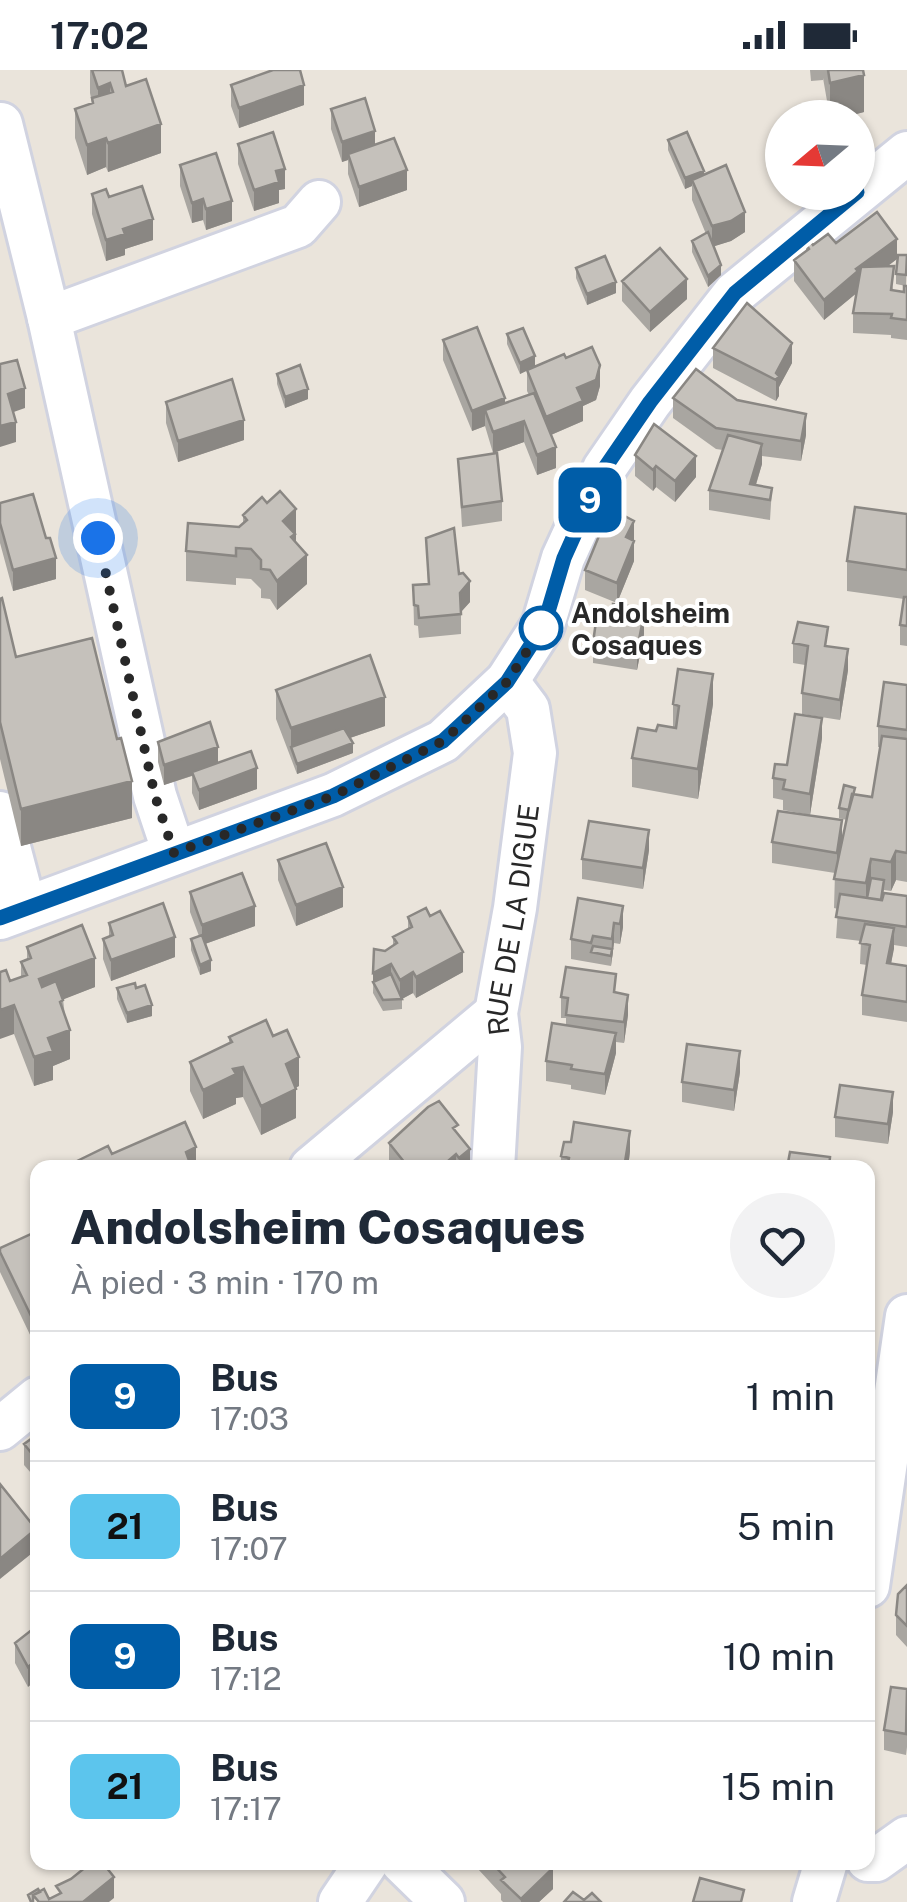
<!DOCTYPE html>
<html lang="fr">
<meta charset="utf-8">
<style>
:root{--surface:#fff;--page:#f2f2f3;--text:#1f2937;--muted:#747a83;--line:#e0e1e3}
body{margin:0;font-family:"Public Sans",sans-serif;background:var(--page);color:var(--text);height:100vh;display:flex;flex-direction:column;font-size:38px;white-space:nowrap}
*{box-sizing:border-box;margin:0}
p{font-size:32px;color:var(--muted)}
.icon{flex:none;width:55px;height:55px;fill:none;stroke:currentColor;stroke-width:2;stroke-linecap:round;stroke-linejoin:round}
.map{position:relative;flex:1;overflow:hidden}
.panel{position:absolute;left:30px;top:1090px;width:845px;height:710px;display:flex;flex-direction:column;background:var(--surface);border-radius:20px;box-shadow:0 2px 8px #0004}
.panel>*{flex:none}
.badge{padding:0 20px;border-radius:15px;font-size:35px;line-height:65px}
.needle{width:65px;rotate:251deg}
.tools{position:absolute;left:765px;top:30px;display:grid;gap:20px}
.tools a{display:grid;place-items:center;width:110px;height:110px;border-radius:50%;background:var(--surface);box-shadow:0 2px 8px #0004;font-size:50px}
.you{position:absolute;width:50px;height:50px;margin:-25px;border:8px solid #fff;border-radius:50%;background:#1a73e8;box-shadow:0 0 0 15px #1a73e833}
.map>.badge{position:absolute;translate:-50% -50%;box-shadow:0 0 0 5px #fff}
.round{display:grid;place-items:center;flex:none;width:105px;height:105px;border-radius:52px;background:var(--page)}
.summary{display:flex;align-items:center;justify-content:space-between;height:170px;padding:0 40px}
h1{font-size:48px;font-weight:800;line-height:75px}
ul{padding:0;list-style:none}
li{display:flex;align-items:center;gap:30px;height:130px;padding:0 40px;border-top:2px solid var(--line)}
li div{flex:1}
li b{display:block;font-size:38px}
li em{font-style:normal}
li .badge{min-width:110px;font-weight:700;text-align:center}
.status{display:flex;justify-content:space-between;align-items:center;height:70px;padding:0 50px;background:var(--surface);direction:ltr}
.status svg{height:28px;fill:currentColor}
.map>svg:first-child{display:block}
</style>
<div class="status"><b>17:02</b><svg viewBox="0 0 49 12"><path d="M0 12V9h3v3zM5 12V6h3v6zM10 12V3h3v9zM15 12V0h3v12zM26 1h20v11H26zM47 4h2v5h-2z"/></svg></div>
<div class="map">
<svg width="907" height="1832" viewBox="0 0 907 1832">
<rect width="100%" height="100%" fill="#eae4db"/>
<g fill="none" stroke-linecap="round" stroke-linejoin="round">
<defs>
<g id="minor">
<path d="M1 54 49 248 155 726 174 783"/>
<path d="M49 248 298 156 319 132"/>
<path d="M0 743 25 838"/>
<path d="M0 848 333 725 443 671 507 611 543 555 563 488 604 399 650 332 735 223 907 83"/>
<path d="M311 1098 496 943"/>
<path id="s1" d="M493 1098 500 977 496 943 515 838 535 683 528 639 507 611"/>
<path d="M0 1359 38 1328"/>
<path d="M868 1516 907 1246"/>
<path d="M868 1790H876L907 1768"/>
<path d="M402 1792 443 1832"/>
<path d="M340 1832 367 1792"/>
<path d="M814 1832 826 1792"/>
</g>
</defs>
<use href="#minor" stroke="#d1d3e0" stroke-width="48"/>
<use href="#minor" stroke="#fff" stroke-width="42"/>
</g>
<path fill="#a9a6a1" d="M90 0H122L126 16 161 83 108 102 106 97 87 105 75 68V39L92 33 90 23Z
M810 0H863L864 42 841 48H830L823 8V10L811 11Z
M231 15 304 35 239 58 231 36Z
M331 39 375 74 407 120 359 137 348 104V90L342 92 331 59Z
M668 70 704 105 745 162 731 171 714 176 721 205 708 217 692 182V171L706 164 692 130V116L685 119 668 80Z
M238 74 285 119 279 120V133L254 141 238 94Z
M180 95 232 151 206 160 203 150 192 153 180 116Z
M92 124 109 127 153 170 125 179V185L106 191 92 144Z
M836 173 897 189 888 196 893 220 904 222 907 216V270L891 268V265L853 263V243L856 223 824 250 794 211V190L806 181V174Z
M907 185 906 216 896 214V204Z
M576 198 616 223 587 235 576 208Z
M622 211 687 229 650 262 622 231Z
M507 264 535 297 566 288 600 316 596 330 583 336V351L551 365 556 398 537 405 524 372 493 383 485 356 472 361 443 290V270L505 333 529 325 527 321V300L520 304 507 274Z
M713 278 792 293 779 317V326L776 331 713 298Z
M277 304 308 329 285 338 277 314Z
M673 328 737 330 806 365 801 391 762 386V394L756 415 772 418 770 450 709 440V420L723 380 716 379 673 348Z
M166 332 244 370 178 392 166 353Z
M635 385 696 407 675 432 656 417 653 421 635 406Z
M458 389 502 431V451L462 457Z
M0 433 56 509 13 521 0 473Z
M907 444V576L900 575V555L904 529 847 521V491Z
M243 445 296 468 295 472 307 514 277 540 270 529 261 528V519L251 509 236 508V515L186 511V481L239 457 243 453Z
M634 451V491L617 533 585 520V500L609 458Z
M426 468 459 504 470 532 461 542V564L419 568 418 556 414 555 413 515 428 514Z
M0 529 16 587 132 748 21 776 0 689Z
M628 542 644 564 637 600 593 593V573Z
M793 573 828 576 848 600 840 650 802 644V623L805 595 793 593Z
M907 615V812L896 810 891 821 884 820 883 826H907V877L894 875 891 894 907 896V952L862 945V925L867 895 860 894 861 871 836 868 838 839 834 838 835 803 772 793V772L842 770 847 750 839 748V738L855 724 872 727 880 677H878V656Z
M276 620 385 656 350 668 353 683 297 704 276 649Z
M673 634H713L698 729 632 717V688L656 661 673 657Z
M822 668 810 745 783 740V730L773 728V708L787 695Z
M158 672 218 693 257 719 199 740 192 723V706L164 715 158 692Z
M649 780 643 819 582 809V789Z
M278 790 343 837 296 856 278 810Z
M190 822 255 856 205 874 211 901 200 905 191 880V869L199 866 190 842Z
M578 828 623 857 620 874 614 873 611 896 571 889V869Z
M408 847 463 902 416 928 413 923 402 929V939L383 941 373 923 374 879 385 881 393 875V867L408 860Z
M109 853 175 887 111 911 103 889V869L109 867Z
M27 877 95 917 63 929 70 989 53 996V1010L34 1016 14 964 10 911 21 907V892L27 890Z
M117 918 152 946 127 953 117 929Z
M616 923 628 945 624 973 616 972V983L605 1025 571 1019V1015L546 1011V991L566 955V948H561V927Z
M229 967 299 1016 296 1017V1048L261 1065 243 1027 236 1028V1034L203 1049 190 1021V992L229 973Z
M740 1002 734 1041 682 1032V1012Z
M893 1042 888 1074 835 1067V1047Z
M458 1064 470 1098H392L389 1094V1073Z
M630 1081 628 1098H561V1086Z
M38 1172V1269L33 1271 0 1202V1178Z
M38 1364V1411L24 1395V1374Z
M907 1515V1577L896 1565V1545Z
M38 1555 28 1617 15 1593V1573Z
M907 1619V1677L906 1685 884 1680V1660Z
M478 1792H547L553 1819 539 1832H503L501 1830V1824L478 1799Z"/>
<path fill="#8a8783" d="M864 5V42L841 48H830V13Z
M110 13V43L98 47V18Z
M304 15V35L239 58V38Z
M161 54V83L108 102V73Z
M375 61V81L348 84V90L342 92V72Z
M106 68V97L87 105V75Z
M285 99V119L279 120V133L254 141V120L276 101Z
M407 100V120L359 137V117Z
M704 101V111L692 110V116L685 119V108Z
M203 129V150L192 153V133Z
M232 131V151L206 160V139Z
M745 142V162L731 171 712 177V156Z
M153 149V170L125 179V185L106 191V170L123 159Z
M897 169V189L858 218V222L824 250V230L856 199Z
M721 195V205L708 217V206Z
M687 209V229L650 262V242Z
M616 212V223L587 235V224Z
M792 273V293L779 317V326L776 331V303Z
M535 286V297L520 304V293Z
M600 295V316L596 330 583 336V351L546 367V347Z
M25 318V338L8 344V324Z
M308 319V329L285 338V327Z
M505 328V349L485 340V356L472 361V341Z
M806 344V365L801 391V371Z
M244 350V370L178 392V371Z
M524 351V372L493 383V362Z
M16 352V372L0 377V356Z
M762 374V394L752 427 750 414Z
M556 377V398L537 405V385Z
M696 386V407L675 432V411Z
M656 396V417L653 421V400Z
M296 439V468L295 494 283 451Z
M634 451V471L626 467Z
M634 471V491L617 533V513Z
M307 485V514L277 540V511Z
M56 488V509L13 521V500Z
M470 511V532L460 543V523Z
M644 544V564L637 600V580Z
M848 579V600L840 650V630Z
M713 604V634L698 729V699Z
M385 627V656L294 687 291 677V658Z
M822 648V668L810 745V724Z
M353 673V683L297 704V694Z
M218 677V697L164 715V695Z
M257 698V719L199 740V720Z
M132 711V748L21 776V739Z
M842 750V770L837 803V783Z
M649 760V780L643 819V798Z
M896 781V810L891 821V792Z
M871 789V818L866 832V813Z
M343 817V837L296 856V835Z
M255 836V856L202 875V855Z
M623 836V857L620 874V854Z
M614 853V873L611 896 612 869Z
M894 858V879L887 913V893Z
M175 867V887L111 911V890Z
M463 882V902L416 928V907Z
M95 888V917L39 939V909Z
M211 890V901L200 905V895Z
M391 894V915L373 912V923V903Z
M413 902V923L400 930V910Z
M628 925V945L624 973V952Z
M14 935V964L0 969V940Z
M152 935V946L127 953V943Z
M70 960V989L53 996V1010L34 1016V987L48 968Z
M616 963V983L605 1025V1004Z
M740 981V1002L734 1041V1020Z
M299 987V1016L286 1023V994Z
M243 997V1027L236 1028V1034L203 1049V1020L233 999Z
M296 1019V1048L261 1065V1036Z
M893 1022V1042L888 1074V1054Z
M630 1061V1081L628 1098H624Z
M196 1077V1097L186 1098V1082Z
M470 1079V1098H459V1088Z
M456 1084V1098H440Z
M38 1248V1269L33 1271V1250Z
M36 1459V1480L0 1509V1489Z
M38 1589V1609L28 1617V1597Z
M553 1798V1819L539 1832H521V1829Z
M114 1807V1828L109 1832H83Z"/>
<path fill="#c5c1bb" stroke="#8a8783" stroke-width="2.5" d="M92 0H122L126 16 146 9 161 54 108 73 106 68 87 75 75 39 93 33 92 28 113 22 110 13 98 18Z
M273 0H300L304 15 239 38 231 15Z
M828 0H863L864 5 830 13Z
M365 28 375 61 342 72 331 39Z
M273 62 285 99 276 101 279 112 254 120 238 74Z
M687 62 704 101 685 108 668 70Z
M394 68 407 100 359 117 348 84Z
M216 83 232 131 206 139 203 129 192 133 180 95Z
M726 95 745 142 731 151 712 156 692 110Z
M142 116 153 149 123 159 125 164 106 170 92 124 106 119 109 127Z
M877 142 897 169 856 199 858 201 824 230 794 190 809 179 806 174 810 171 813 175 828 164 836 173Z
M708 162 721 195 708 206 692 171Z
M660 178 687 209 650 242 622 211Z
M898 185H907L906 205 896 204Z
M605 186 616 212 587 224 576 198Z
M894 196 891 220 904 222V216H907V250L891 248 892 244 853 243 861 197Z
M747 233 792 273 776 303 779 306 776 310 713 278Z
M477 257 505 328 472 341 443 270Z
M523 258 535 286 520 293 507 264Z
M592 277 600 295 596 310 577 318 583 331 546 347 527 300 564 284 566 288Z
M17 290 25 318 8 324 16 352 0 356V294Z
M300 295 308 319 285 327 277 304Z
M696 299 737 330 806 344 801 371 716 358 673 328Z
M232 309 244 350 178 371 166 332Z
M534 323 556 377 537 385 524 351 493 362 485 340Z
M654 354 696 386 675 411 656 396 653 400 635 385Z
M728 365 762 374 750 414 772 418 770 430 709 420Z
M497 383 502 431 462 437 458 389Z
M280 421 296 439 283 451 295 464 291 467 307 485 277 511 270 500 261 499V490L251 479 236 478V486L186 481 188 453 239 457 247 450 243 445 262 427 267 433Z
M33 424 46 468H50L56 488 13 500 0 453V433Z
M855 437 907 444V500L847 491Z
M617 442 634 451 626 467 634 471 617 513 585 500 603 456 609 458Z
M454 458 459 504 463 503 470 511 460 523 461 544 419 548 418 536 414 535 413 515 429 514 426 468Z
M904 527H907V556L900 555Z
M2 528 16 587 92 568 117 669 121 668 132 711 21 739 0 652V529Z
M613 534 628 536 627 541 644 544 637 580 593 573 598 537 613 539Z
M798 552 828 557 825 576 848 579 840 630 802 623 808 576 793 573Z
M370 585 385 627 291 658 276 620Z
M678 599 713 604 698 699 632 688 638 658 656 661 658 655 676 658 679 636 673 634Z
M884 612 907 615V660L878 656Z
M795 644 822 648 810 724 783 719 785 710 773 708 775 694 787 695Z
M210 652 218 677 164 695 158 672Z
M344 658 353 673 297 694 291 677Z
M882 666 907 669V783L896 781 891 792 871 789 866 813 834 809 852 724 872 727Z
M251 681 257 698 199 720 192 702Z
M844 715 855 718 849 740 839 738Z
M778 741 842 750 837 783 772 772Z
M589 751 649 760 643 798 582 789Z
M326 773 343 817 296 835 278 790Z
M242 803 255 836 202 855 190 822Z
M871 808 884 810 881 830 867 828Z
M884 823 907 826V857L836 847 840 824 882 830Z
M578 828 623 836 620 854 614 853 612 869 593 866 591 873 571 869Z
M163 833 175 867 111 890 103 869 113 865 109 853Z
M426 838 430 846 440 841 463 882 416 907 413 902 400 910 391 894 373 903 374 879 385 881 397 873 393 867 412 857 408 847Z
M865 854 894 858 887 893 907 896V932L862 925 870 875 860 873Z
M82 855 95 888 39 909 42 917 56 911 63 930 60 932 70 960 48 968 53 981 34 987 14 935 0 940V902L6 900 10 911 27 905 21 892 31 888 27 877Z
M202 865 211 890 200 895 191 869Z
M593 876 612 879 611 886 591 882Z
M566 897 616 904 614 922 628 925 624 952 566 945 568 928 561 927Z
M391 904 402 929 383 930 373 912Z
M135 913 136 918 145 915 152 935 127 943 117 918Z
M266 950 273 966 287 960 299 987 286 994 296 1019 261 1036 243 997 233 999 236 1004 203 1020 190 992 232 972 229 967Z
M552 953 616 963 605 1004 571 999 572 995 546 991Z
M687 974 740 981 734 1020 682 1012Z
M840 1015 893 1022 888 1054 835 1047Z
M439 1031 458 1055 453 1058 470 1079 459 1088 456 1084 440 1098H409L389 1073 428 1037Z
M185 1052 196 1077 186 1082 191 1096 188 1098H75L73 1093 108 1076 112 1084Z
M574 1052 630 1061 624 1098H567L569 1088 561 1086 564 1072H571Z
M790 1082 830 1087 829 1098H787Z
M33 1163 38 1172V1248L33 1250 0 1182V1178Z
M38 1364V1391L24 1374Z
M0 1414 36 1459 0 1489Z
M907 1515V1556L896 1545 898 1524Z
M38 1555V1589L28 1597 15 1573Z
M891 1617 907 1619 906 1664 884 1660Z
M92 1792H102L114 1807 83 1832H39L33 1825 44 1819 49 1829 61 1823 56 1816 71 1809Z
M491 1792H547L553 1798 521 1829 501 1810 505 1807Z
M700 1808 744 1820 741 1832H693Z
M38 1819 40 1822 33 1825V1832H31L28 1825Z
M573 1822 584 1830 592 1823 601 1832H564Z"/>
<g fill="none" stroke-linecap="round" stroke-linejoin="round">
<defs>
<path id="line" d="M0 848 333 726 443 671 507 612 544 555 564 488 604 399 650 332 735 223 857 122"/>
</defs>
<use href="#line" stroke="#fff" stroke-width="22"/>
<use href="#line" stroke="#005da8" stroke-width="15"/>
<path stroke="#282828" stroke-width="10" stroke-dasharray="0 18" d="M98 468 155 726 174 783 333 726 443 671 507 612 544 555 541 558"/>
</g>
<circle fill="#fff" stroke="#005da8" stroke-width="5" cx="541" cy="558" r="20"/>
<g text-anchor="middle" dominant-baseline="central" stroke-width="8" stroke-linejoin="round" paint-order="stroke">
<g font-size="28" font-weight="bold" fill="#282828" stroke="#fff" text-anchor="start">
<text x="571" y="542">Andolsheim<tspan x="571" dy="32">Cosaques</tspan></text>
</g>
<g font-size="28" fill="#282828" stroke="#fff">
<text stroke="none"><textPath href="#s1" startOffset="250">RUE DE LA DIGUE</textPath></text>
</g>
</g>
</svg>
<div class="tools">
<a><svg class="needle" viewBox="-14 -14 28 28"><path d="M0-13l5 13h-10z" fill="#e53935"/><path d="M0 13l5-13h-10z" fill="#747a83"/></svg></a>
</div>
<div class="you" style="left:98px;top:468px"></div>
<b class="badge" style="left:590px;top:430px;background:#005da8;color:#fff">9</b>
<section class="panel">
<div class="summary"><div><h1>Andolsheim Cosaques</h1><p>À pied · 3 min · 170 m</p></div><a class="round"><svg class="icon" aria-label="heart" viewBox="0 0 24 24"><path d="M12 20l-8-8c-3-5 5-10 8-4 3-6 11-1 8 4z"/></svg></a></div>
<ul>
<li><span class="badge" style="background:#005da8;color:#fff">9</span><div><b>Bus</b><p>17:03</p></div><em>1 min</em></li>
<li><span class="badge" style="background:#5cc5ed;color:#111">21</span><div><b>Bus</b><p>17:07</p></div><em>5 min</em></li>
<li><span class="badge" style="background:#005da8;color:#fff">9</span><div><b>Bus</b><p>17:12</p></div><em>10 min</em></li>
<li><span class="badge" style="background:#5cc5ed;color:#111">21</span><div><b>Bus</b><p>17:17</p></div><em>15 min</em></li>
</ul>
</section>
</div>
